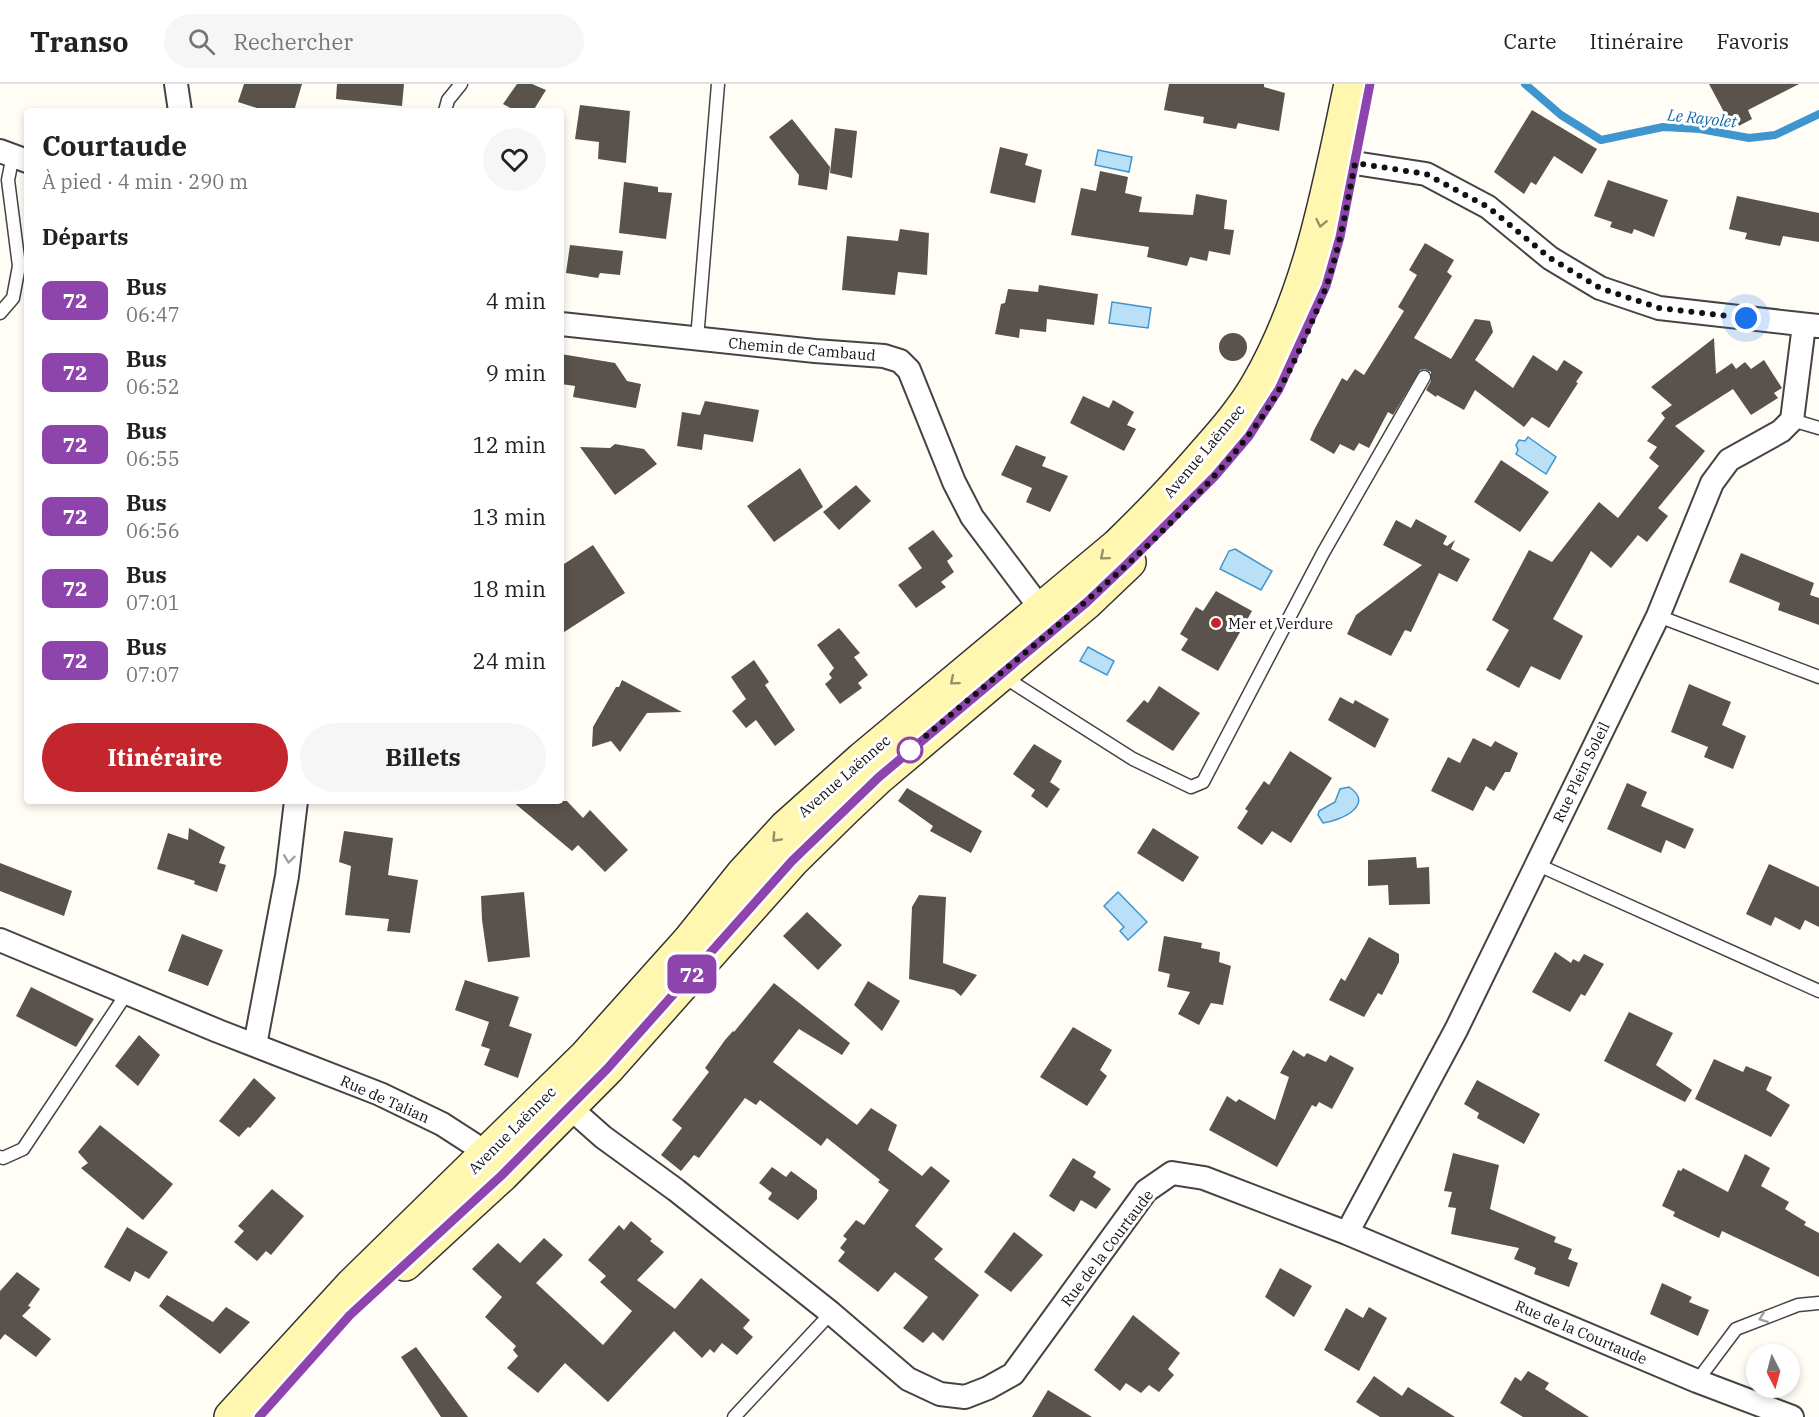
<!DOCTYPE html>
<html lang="fr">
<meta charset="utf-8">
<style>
:root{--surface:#fff;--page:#f6f6f6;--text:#222;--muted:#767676;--line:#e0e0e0;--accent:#c4262e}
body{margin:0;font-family:"IBM Plex Serif",serif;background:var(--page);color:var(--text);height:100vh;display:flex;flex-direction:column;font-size:22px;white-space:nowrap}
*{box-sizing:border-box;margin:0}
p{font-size:20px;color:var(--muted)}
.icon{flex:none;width:33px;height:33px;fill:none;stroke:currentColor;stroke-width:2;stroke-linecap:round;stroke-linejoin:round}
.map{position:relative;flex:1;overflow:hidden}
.sheet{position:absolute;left:24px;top:24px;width:540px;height:696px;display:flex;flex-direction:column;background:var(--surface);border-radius:6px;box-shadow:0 3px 9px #0003}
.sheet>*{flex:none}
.badge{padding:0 12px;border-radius:9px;font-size:21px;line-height:39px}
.needle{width:39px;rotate:174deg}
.tools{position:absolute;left:1746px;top:1260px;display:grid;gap:12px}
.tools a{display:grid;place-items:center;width:54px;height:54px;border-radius:50%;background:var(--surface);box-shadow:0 3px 9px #0003;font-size:30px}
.you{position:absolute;width:30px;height:30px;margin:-15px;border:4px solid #fff;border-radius:50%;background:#1a73e8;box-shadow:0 0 0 9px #1a73e833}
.map>.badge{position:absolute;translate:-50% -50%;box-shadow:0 0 0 3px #fff}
h2{padding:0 18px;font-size:22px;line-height:54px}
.round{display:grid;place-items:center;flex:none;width:63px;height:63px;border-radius:32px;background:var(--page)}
.summary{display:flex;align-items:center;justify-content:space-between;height:102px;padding:0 18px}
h1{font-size:28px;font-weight:700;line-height:45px}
.primary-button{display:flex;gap:12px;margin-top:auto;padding:12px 18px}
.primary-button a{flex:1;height:69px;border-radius:36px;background:var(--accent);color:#fff;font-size:24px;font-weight:700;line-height:69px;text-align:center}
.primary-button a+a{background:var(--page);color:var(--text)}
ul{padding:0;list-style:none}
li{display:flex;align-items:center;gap:18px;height:72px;padding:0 18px}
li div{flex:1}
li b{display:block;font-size:22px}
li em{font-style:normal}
li .badge{min-width:66px;font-weight:700;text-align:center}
header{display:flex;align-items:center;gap:36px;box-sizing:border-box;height:84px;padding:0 30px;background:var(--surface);border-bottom:2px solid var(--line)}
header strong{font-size:28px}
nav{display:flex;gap:33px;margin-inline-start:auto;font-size:21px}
.search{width:420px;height:54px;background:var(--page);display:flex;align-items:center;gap:15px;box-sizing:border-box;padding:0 21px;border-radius:33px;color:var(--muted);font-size:22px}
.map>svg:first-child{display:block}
</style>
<header>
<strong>Transo</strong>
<div class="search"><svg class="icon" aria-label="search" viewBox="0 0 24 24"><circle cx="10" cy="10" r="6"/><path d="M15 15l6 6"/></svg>Rechercher</div>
<nav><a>Carte</a><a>Itinéraire</a><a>Favoris</a></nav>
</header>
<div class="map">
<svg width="1819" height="1333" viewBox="0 0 1819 1333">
<rect width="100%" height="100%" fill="#fffdf5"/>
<path fill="#b9e0f7" stroke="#3f96cf" stroke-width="1.5" d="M1098 66 1132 73 1129 88 1095 81Z
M1112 218 1151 224 1148 244 1109 239Z
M1528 353 1556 373 1546 390 1516 370 1518 366 1516 361 1519 356 1525 357Z
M1235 465 1272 487 1261 506 1220 485 1229 467Z
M1088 563 1114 577 1107 591 1080 577Z
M1349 703C1376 721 1340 737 1323 739L1318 731 1319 727 1335 718 1340 705Z
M1118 808 1147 838 1128 856 1120 847 1124 843 1104 822Z"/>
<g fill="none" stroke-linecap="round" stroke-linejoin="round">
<path stroke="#3f96cf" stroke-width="8" d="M1525 0 1561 31 1601 56 1663 43 1700 45 1749 54 1775 51 1819 30"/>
</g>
<path fill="#5a524d" d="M244 0H302L294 27H256L257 24 238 18Z
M337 0H404L402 22 336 15Z
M517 0H532L546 6 533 27H516L503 20Z
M1169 0H1264V3L1285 9 1279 47 1238 39 1236 45 1203 39 1204 33 1164 26Z
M1709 0H1799L1748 26 1752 35 1733 45Z
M580 21 630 27 626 79 598 75 599 58 575 55Z
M1532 26 1597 65 1582 90 1554 72 1536 101 1531 98 1524 110 1494 88Z
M792 35 830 83 827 106 798 101 799 91 769 53Z
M835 44 857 47 852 94 830 89Z
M1000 63 1028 70 1025 81 1042 86 1035 119 990 109Z
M1100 87 1128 93 1125 109 1142 113 1139 128 1193 131 1196 110 1227 116 1224 145 1234 146 1230 171 1209 167 1207 177 1190 173 1187 182 1147 173 1149 163 1071 151 1081 104 1096 107Z
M1608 96 1668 116 1654 153 1634 145 1632 150 1610 143 1612 138 1594 132Z
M624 98 658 103V108L672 109 666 155 619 149Z
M1737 112 1819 129V158L1783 152 1780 162 1745 155 1747 149 1729 145Z
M900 145 929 149 927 191 898 188 895 211 842 206 847 152 898 157Z
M1425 159 1454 176 1447 188 1452 192 1414 254 1451 275 1475 235 1490 237 1493 248 1475 276 1513 304 1533 271 1557 287 1564 276 1583 288 1576 298 1578 299 1549 344 1532 333 1524 343 1475 306 1464 326 1437 311 1436 313 1426 306 1431 297V288L1425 285 1420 286 1393 331 1388 328 1369 364 1359 359 1354 367 1340 360 1334 370 1310 356 1314 346 1342 294 1347 297 1355 285 1364 291 1404 227 1398 223 1417 191 1409 186Z
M570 161 623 167 620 191 600 189 598 194 566 189Z
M1039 201 1098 210 1094 241 1047 235 1046 248 1020 245 1019 254 995 250 1001 220 1005 219 1008 205 1038 208Z
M1219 263a14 14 0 1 1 28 0a14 14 0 1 1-28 0Z
M1714 254 1716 290 1732 279 1736 285 1745 278 1751 285 1764 276 1782 304 1774 309 1778 314 1751 331 1733 305 1675 342 1705 367 1658 424 1668 432 1647 458 1638 451 1611 484 1591 467 1553 535 1583 552 1560 596 1531 582 1519 604 1486 586 1509 546 1492 536 1529 466 1552 478 1599 418 1618 434 1659 382 1649 374 1657 363 1647 357 1665 334 1661 329 1672 321 1651 303Z
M561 270 615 279 627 297 641 300 636 324 573 313 575 302 561 300Z
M1083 312 1109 324 1113 316 1134 328 1127 341 1136 345 1124 367 1070 339Z
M705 317 759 326 753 358 704 350 702 366 677 362 682 328 700 331Z
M615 360 644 365 657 380 615 411 580 363 610 364Z
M1016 361 1046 373 1042 382 1068 392 1050 428 1026 418 1032 404 1001 391Z
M1501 376 1549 408 1520 448 1474 418Z
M800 384 823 423 774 458 747 422Z
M856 401 871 417 839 446 823 428Z
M1416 435 1447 452 1443 460 1447 462 1455 456 1451 465 1470 475 1457 498 1439 489 1411 548 1405 546 1391 572 1347 550 1356 531 1422 481 1383 461 1396 436 1411 444Z
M933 446 953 472 947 477 954 488 941 498 946 503 916 524 898 501 922 484 908 464Z
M593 461 625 509 561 550V482Z
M1741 469 1814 499 1810 511 1819 514V541L1778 526 1780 519 1729 498Z
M1216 507 1252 527 1218 587 1181 566 1188 555 1180 550 1196 523 1203 527Z
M839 544 860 569 854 573 868 591 858 599 862 604 840 620 825 600 832 594 829 590 834 584 817 561Z
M754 576 769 598 765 601 795 646 775 662 756 636 746 644 732 627 746 615 731 593Z
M622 596 682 628 647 629 620 668 611 657 592 663 593 643 616 603H619Z
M1689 600 1731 618 1722 641 1746 652 1733 685 1704 673 1708 663 1671 648Z
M1159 602 1200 629 1173 667 1126 637 1144 616 1148 619Z
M1340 613 1353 620 1355 616 1389 635 1375 664 1328 636Z
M1473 654 1491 663 1495 657 1518 669 1510 688H1505L1494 707 1486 702 1473 727 1431 707 1448 673 1460 679Z
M1034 660 1062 677 1050 698 1060 705 1047 724 1031 712 1035 706 1013 690Z
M1290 667 1332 694 1291 759 1272 747 1262 761 1237 744 1248 727 1245 725 1264 697 1269 701Z
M1627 699 1647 708 1641 722 1694 745 1685 765 1666 756 1661 769 1607 745Z
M907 704 982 747 971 769 930 747 933 742 898 717Z
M512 717H567L583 734 590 726 628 766 605 788 578 761 572 767Z
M189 744 225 763 219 779 226 781 217 808 194 800 195 797 157 785 168 749 188 756Z
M1153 744 1199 773 1183 798 1137 769Z
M344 747 393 754 388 791 418 796 410 849 387 847 389 835 345 831 351 782 339 778Z
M1416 773 1417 784 1429 783 1430 820 1389 821 1388 801 1368 802V776Z
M0 779 72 807 64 832 0 807Z
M1769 780 1819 803V843L1805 836 1800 846 1775 833 1771 842 1746 830Z
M524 808 530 873 488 878 482 836 481 812Z
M919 811 946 813 943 879 977 891 961 912 954 906 909 895 912 823Z
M807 828 842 861 818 886 783 852Z
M182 850 223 866 208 902 168 887Z
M1164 852 1202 859 1201 864 1220 868 1219 878 1231 882 1223 921 1211 919 1199 941 1178 930 1190 908 1167 903 1170 890 1158 887Z
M1369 853 1399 870V878L1382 911 1378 909 1364 933 1329 916 1341 894 1345 897Z
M1555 868 1571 879 1573 875 1579 878 1584 870 1604 880 1585 912 1581 910 1570 928 1532 908Z
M465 896 519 913 509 942 532 950 518 994 484 981 490 965 481 962 489 938 455 926Z
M868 897 900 917 882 947 854 921Z
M774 899 850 959 842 971 799 945 773 978 857 1041 871 1024 897 1041 888 1066 922 1092 931 1082 950 1097 915 1142 943 1165 934 1175 979 1211 943 1257 933 1248 923 1259 903 1244 928 1213 895 1188 878 1208 838 1177 845 1168 840 1164 847 1155 843 1152 856 1136 864 1141 889 1106 878 1098 880 1096 827 1054 821 1062 760 1016 756 1021 745 1014 699 1074 694 1071 681 1087 661 1071 682 1044 672 1036 709 988 705 984 725 956 733 947 734 948Z
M31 903 94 935 76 963 16 932Z
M1629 928 1673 949 1656 981 1692 1006 1685 1018 1604 977Z
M1073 943 1112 966 1100 986 1107 992 1087 1022 1040 993Z
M139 951 160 971 138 1002 115 982Z
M1293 966 1304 973 1307 969 1326 978 1330 971 1354 984 1332 1025 1319 1018 1316 1023 1312 1021 1277 1083 1209 1046 1227 1012 1236 1018 1239 1015 1275 1036 1289 993 1280 989Z
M1714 975 1743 988 1746 982 1772 993 1766 1006 1790 1021 1771 1053 1695 1015Z
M254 994 276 1014 250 1044 248 1043 239 1053 219 1037Z
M1477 996 1540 1030 1524 1060 1477 1034 1479 1029 1464 1020Z
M100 1041 173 1100 143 1136 81 1084 88 1079 78 1068Z
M1453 1069 1499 1081 1490 1125 1556 1153 1554 1158 1572 1165 1568 1175 1578 1179 1569 1203 1534 1190 1536 1184 1514 1175 1519 1164 1451 1150 1456 1124 1448 1123 1452 1108 1444 1107Z
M1745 1070 1770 1084 1761 1102 1789 1118 1785 1125 1806 1138 1804 1141 1819 1149V1193L1722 1147 1719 1154 1700 1145 1673 1132 1675 1128 1662 1122 1678 1086 1681 1087 1683 1084 1728 1108Z
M1073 1074 1096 1088 1093 1093 1111 1105 1096 1125 1081 1116 1074 1128 1049 1112Z
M772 1083 786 1093 791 1087 817 1106V1115L798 1136 768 1115 772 1109 759 1099Z
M272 1105 304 1132 271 1171 266 1167 257 1177 234 1158 244 1147 238 1142Z
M631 1137 652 1155 650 1157 664 1168 637 1196 675 1225 701 1194 750 1236 743 1244 753 1253 737 1271 722 1259 714 1269 710 1265 702 1274 674 1247 608 1318 565 1279 538 1309 507 1284 518 1272 513 1266 516 1262 485 1233 502 1213 472 1185 498 1159 520 1179 544 1154 563 1171 536 1199 603 1261 632 1227 600 1198 606 1192 588 1176 619 1141 624 1146Z
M127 1143 168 1168 149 1195 135 1187 130 1198 104 1183Z
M1014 1148 1043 1171 1011 1208 984 1188Z
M1280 1184 1312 1202 1294 1233 1265 1213Z
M17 1188 40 1205 28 1222 31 1223 22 1232 51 1255 36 1273 5 1250 0 1256V1207Z
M1662 1199 1692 1213 1689 1218 1709 1226 1698 1252 1650 1230Z
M167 1211 213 1238 226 1223 250 1238 220 1270 159 1222Z
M1369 1223 1387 1234 1359 1287 1324 1266 1346 1224 1363 1234Z
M1133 1231 1180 1269 1168 1285 1174 1291 1159 1308 1149 1301 1141 1309 1126 1299 1120 1307 1094 1286Z
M416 1263 468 1333H441L401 1273Z
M1528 1287 1549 1299 1545 1305 1589 1333H1523L1500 1319 1515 1293 1521 1297Z
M1374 1292 1402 1312 1408 1303 1455 1333H1380L1356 1318Z
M1048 1306 1092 1333H1032Z"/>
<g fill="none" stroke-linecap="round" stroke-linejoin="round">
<defs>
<path id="service" d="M445 27 448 16 461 0
M0 229 13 214 19 182 8 96 13 71
M697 255 718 0
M1792 336 1819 344
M1658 532 1819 593
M1001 591 1133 675 1191 703 1203 698 1323 469 1424 293
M1536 780 1819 907
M0 1073 3 1074 23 1065 127 909
M1697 1297 1736 1245 1798 1221 1819 1219
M734 1333 831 1229"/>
<path id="minor" d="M176 0 180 27
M0 67 27 77
M1335 76 1426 90 1488 123 1550 174 1600 204 1659 224 1818 242
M561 240 815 267 884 272 900 277 909 286 954 398 972 433 1041 525
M0 856 218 947 380 1010 442 1040 473 1060 493 1081
M255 961 287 792 296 717
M559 1014 603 1053 676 1106 831 1229 908 1295 940 1310 965 1313 988 1304 1013 1290 1146 1107 1172 1089 1204 1094 1347 1149 1697 1297 1792 1333
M1347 1149 1456 946 1658 532 1712 399 1729 376 1781 347 1792 336 1804 241"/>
<path id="secondary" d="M405 1180 502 1091 607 985 792 777 845 725 879 693 1087 518 1129 478
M231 1333 353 1200 586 972 689 857 742 791 786 743 862 675 1117 462C1146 434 1173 406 1199 376 1220 352 1242 328 1258 300 1311 207 1329 104 1351 0"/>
</defs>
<use href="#service" stroke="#444" stroke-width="15"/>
<use href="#minor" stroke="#444" stroke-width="26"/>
<use href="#secondary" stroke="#333" stroke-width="36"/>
<use href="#service" stroke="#fff" stroke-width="12"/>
<use href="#minor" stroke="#fff" stroke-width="22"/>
<use href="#secondary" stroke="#fff6b0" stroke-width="33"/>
</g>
<defs><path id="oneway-chevron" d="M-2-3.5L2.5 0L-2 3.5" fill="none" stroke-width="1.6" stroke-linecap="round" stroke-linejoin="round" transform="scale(1.5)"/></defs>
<g stroke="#948f68">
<use href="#oneway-chevron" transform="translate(1321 139) rotate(102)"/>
<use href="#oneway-chevron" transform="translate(1104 472) rotate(140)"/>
<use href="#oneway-chevron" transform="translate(954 597) rotate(140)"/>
<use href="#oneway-chevron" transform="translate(776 754) rotate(133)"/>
</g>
<g stroke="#a0a0a0">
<use href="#oneway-chevron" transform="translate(289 775) rotate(97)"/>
<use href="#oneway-chevron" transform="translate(1763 1234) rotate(159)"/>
</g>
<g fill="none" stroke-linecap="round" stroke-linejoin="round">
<defs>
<path id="line" d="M259 1333 350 1231 502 1091 607 985 792 777 879 693 1087 518 1128 479 1215 392 1249 352 1279 305 1326 202 1340 153 1370 0"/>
</defs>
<use href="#line" stroke="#fff" stroke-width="14"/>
<use href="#line" stroke="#8e44ad" stroke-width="9"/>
<path stroke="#111" stroke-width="6" stroke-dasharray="0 10.8" d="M910 666C1002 585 1101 512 1186 423 1220 386 1254 350 1279 306 1297 274 1313 237 1326 203 1340 163 1347 120 1355 79L1426 90 1488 123 1550 174 1600 204 1659 224 1746 234"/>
</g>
<circle fill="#c4262e" stroke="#fff" stroke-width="2" cx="1216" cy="539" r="6"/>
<circle fill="#fff" stroke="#8e44ad" stroke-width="3" cx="910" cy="666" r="12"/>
<g text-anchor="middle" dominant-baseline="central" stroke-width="6" stroke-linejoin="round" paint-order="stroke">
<g font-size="15" fill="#111" stroke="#fff">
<text transform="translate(802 265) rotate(5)">Chemin de Cambaud</text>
<text transform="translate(1204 367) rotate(-50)">Avenue Laënnec</text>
<text transform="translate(1581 688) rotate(-64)">Rue Plein Soleil</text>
<text transform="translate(844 692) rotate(-41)">Avenue Laënnec</text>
<text transform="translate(385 1015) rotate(24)">Rue de Talian</text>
<text transform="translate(512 1046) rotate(-45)">Avenue Laënnec</text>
<text transform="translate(1107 1164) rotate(-53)">Rue de la Courtaude</text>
<text transform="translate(1581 1248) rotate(23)">Rue de la Courtaude</text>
</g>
<g font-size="15" fill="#111" stroke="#fff" text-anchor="start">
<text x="1228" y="539">Mer et Verdure</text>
</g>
<g font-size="16" font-style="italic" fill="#1768a6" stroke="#fff">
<text transform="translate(1702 34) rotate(6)">Le Rayolet</text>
</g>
</g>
</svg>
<div class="tools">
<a><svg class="needle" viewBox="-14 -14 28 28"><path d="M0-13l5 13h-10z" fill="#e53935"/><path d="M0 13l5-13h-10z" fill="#767676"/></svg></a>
</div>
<div class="you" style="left:1746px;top:234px"></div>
<b class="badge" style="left:692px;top:890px;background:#8e44ad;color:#fff">72</b>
<section class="sheet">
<div class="summary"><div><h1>Courtaude</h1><p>À pied · 4 min · 290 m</p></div><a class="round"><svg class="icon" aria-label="heart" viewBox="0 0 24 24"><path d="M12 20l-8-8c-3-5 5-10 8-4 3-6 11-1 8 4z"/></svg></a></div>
<h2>Départs</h2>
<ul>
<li><span class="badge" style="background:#8e44ad;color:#fff">72</span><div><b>Bus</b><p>06:47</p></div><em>4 min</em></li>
<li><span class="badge" style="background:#8e44ad;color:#fff">72</span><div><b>Bus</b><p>06:52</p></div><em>9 min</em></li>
<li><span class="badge" style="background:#8e44ad;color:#fff">72</span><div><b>Bus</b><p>06:55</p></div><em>12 min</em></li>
<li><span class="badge" style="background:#8e44ad;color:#fff">72</span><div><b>Bus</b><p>06:56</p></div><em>13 min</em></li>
<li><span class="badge" style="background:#8e44ad;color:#fff">72</span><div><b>Bus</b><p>07:01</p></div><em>18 min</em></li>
<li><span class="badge" style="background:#8e44ad;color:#fff">72</span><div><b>Bus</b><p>07:07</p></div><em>24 min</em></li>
</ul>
<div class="primary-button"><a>Itinéraire</a><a>Billets</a></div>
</section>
</div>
